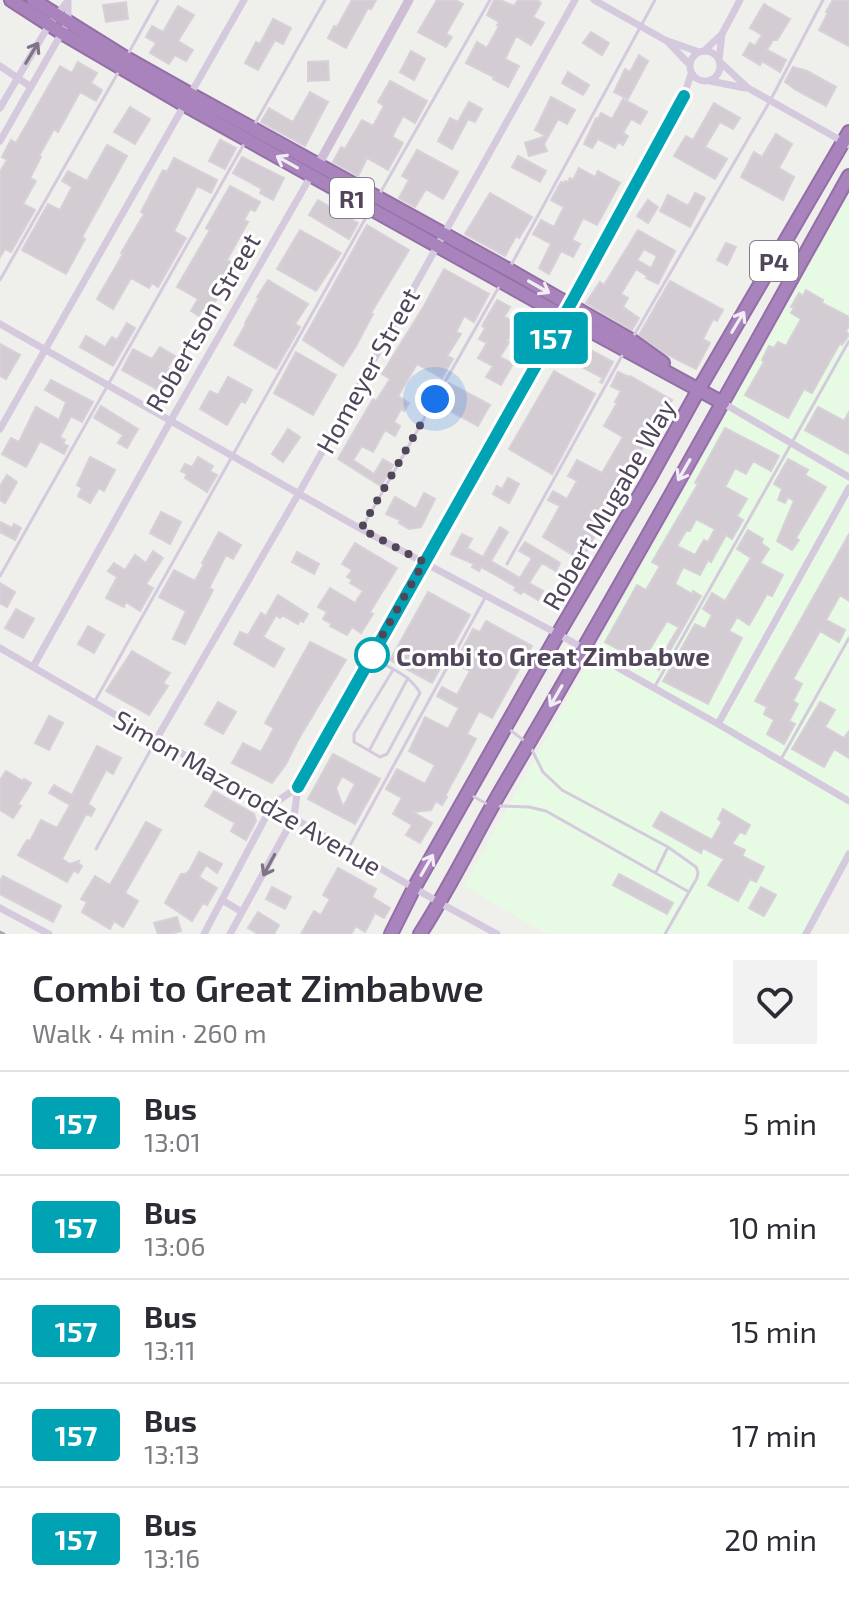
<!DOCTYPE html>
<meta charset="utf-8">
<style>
:root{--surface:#fff;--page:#f2f2f3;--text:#2b2b33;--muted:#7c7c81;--line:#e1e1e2}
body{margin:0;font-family:"Exo 2",sans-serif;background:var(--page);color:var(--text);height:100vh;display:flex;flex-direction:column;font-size:30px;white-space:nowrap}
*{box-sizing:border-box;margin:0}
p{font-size:26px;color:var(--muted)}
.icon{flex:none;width:44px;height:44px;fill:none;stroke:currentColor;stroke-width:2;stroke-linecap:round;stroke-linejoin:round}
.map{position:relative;height:934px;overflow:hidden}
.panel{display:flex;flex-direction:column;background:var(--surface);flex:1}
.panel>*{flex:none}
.badge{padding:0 16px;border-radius:6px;font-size:28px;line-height:52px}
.you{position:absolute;width:40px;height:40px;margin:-20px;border:6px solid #fff;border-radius:50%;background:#1a73e8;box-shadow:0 0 0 12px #1a73e833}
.map>.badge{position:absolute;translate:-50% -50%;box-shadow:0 0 0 4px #fff}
.round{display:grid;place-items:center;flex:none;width:84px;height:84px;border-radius:0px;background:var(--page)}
.head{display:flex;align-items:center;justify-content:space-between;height:136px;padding:0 32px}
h1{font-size:38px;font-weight:600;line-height:60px}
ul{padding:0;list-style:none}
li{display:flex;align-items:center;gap:24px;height:104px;padding:0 32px;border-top:2px solid var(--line)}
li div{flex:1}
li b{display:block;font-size:30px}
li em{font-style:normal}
li .badge{min-width:88px;font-weight:700;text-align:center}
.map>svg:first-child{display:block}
</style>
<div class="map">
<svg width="849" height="934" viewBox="0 0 849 934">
<rect width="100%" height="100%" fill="#efefec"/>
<path fill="#e7fbe4" d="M849 194V858L810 934H547L464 886Z"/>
<path fill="#d3ccd3" stroke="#d7d0d8" stroke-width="2" fill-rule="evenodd" d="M352 0H376L371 9 368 8 346 48 328 38 334 26 337 27Z
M437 0H455L463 4 446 34 452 37 446 47 418 32Z
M494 0H500L514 6 518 0H537L541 3 533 17 544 23 531 45 516 36 505 59 519 66 508 87 493 79 494 77 466 63 477 42 487 48 499 26 497 25 499 22 487 15Z
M833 0H849V46L819 30 828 13 826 12Z
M126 2 128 19 106 22 103 5Z
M764 4 790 19 777 40H773L767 50 786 60 780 72 762 61 760 65 743 55 750 43 755 46 762 35 750 28Z
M178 6 194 15 178 41 193 50 186 61 175 55 169 64 150 53 156 43 146 37 152 26 163 32Z
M273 19 291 28 283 44 275 40 258 70 245 63 256 42 260 44Z
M591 32 609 43 602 55 583 43Z
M411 51 425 59 414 80 400 72Z
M639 55 648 61 628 99 614 92 625 69 630 72Z
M328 61 329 80 308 81V62Z
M78 62 97 73 91 83 102 90 96 101 80 92 58 132 54 129 39 156 41 157 30 178 36 181 23 204 35 210 11 252 5 249 0 257V172L7 160 2 157 11 140 16 143 60 66 72 73Z
M793 67 807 71 836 87 826 106 796 90 785 82Z
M568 72 589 85 583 95 562 83Z
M390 81 427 101 415 123 403 116 392 137 403 143 388 170 367 158 358 176 333 162 341 147 345 149 362 120 373 126 384 106 378 102Z
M310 92 328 102 305 146 261 122 269 108 293 122Z
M551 97 575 110 567 124 558 119 544 144 547 151 529 156 525 143 546 136 535 130Z
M623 99 647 112 640 124 631 119 623 133 628 136 623 145 618 142 615 148 598 139 592 148 584 144 596 118 598 119 601 113 612 119Z
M469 102 482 109 475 122 468 119 452 149 438 141 450 118 458 122Z
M714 103 740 118 733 129 720 122 705 147 727 159 715 179 674 156 686 136 693 140Z
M130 107 150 119 135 144 114 132Z
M776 134 792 144 779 168 794 177 783 200 741 177 754 152 762 157Z
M220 140 236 148 225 169 209 161Z
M107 145 127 156 82 237 85 239 66 274 22 250 48 204 60 210 72 187 62 181 68 171 87 181Z
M417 150 458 172 443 199 426 189 415 207 399 198 409 180 402 176Z
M518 156 546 171 540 182 512 167Z
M242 157 284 178 273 200 260 193 262 189 233 173Z
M174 158 217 180 211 193 197 186 174 231 186 238 158 287 152 283 149 288 131 278 113 309 97 299 123 254 121 253 144 214 141 212 163 170 167 172Z
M579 168 595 177 598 171 620 183 597 225 583 218 572 240 580 244 573 257 561 251 549 274 539 268 551 244 533 234 541 220 554 227 564 207 551 200 561 182 564 183 565 181 568 182 570 178 573 180Z
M230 186 260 202 255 211 250 209 244 220 248 222 227 260 236 265 208 314 202 311 199 316 191 311 198 299 177 287 210 230 206 228Z
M490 193 532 217 519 238 516 236 505 256 465 234Z
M695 193 705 198 690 227 660 211 668 195 688 206Z
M318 200 358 223 349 239 309 215Z
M648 200 658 207 648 223 637 216Z
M367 225 409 250 371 313 373 314 356 346 343 366 303 340Z
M300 230 341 253 316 291 277 269Z
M638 230 675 251 658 284 646 278 647 276 636 269 621 294 628 298 623 307 639 318 632 330 586 303 600 282 604 285ZM644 249 657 256 651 268 637 260Z
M726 243 736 247 727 265 717 260Z
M444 269 489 294 474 322 464 316 456 332 461 334 447 356 453 359 442 378 417 364 398 396 409 403 404 411 401 409 394 422 400 426 395 436 385 430 373 452 362 446 353 460 374 474 383 459 393 465 381 486 338 459 373 399 376 401 390 379 382 374 424 306Z
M268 280 308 304 295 324 300 327 276 369 234 345 246 324 245 323 259 298 257 297Z
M670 281 723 310 717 321 713 319 703 339 710 343 696 369 664 353 639 335Z
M806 290 823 300 822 303 849 317V326L846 331 849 335 842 345 840 343 812 393 804 389 788 418 745 395 764 362 762 360 769 346 774 348 778 342 786 346 801 319 791 313 794 308 791 307 799 293 803 296Z
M497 300 510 307 504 317 519 324 507 341 509 342 500 357 513 364 501 385 486 377 493 366 478 358 487 343 479 339 485 328 482 326Z
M127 323 135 328 113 366 80 347 86 336 105 347 112 337 117 340Z
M570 339 613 362 602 383 600 382 603 378 567 359 563 366 557 362Z
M0 344 20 355 6 379 0 376Z
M160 347 175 356 167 368 174 372 162 392 122 370 133 349 152 359Z
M296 352 336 375 313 415 274 393Z
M554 371 595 394 552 474 509 449Z
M618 372 629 377 630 376 672 400 621 483 623 484 604 524 598 521 591 534 595 536 581 560 543 537 560 506 548 500 553 491 567 499 577 481 568 476 577 460 602 473 623 437 604 426 617 403 615 402 621 391 611 386Z
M228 377 252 390 245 403 241 401 227 425 200 409 210 391 218 395Z
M51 380 93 402 82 422 71 416 60 437 65 440 63 444 68 446 64 454 40 441 26 467 2 454 11 438 19 442 36 407 59 420 66 402 45 390Z
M449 383 490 405 478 426 437 404Z
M101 406 138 429 127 448 118 443 123 435 94 418Z
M818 407 844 421 849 412V454L805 430Z
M725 428 779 456 771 471 753 461 746 474 735 468 725 487 747 499 737 516 743 520 732 539 726 535 711 562 708 560 700 575 683 567 675 584 692 594 693 591 701 596 659 670 655 667 679 627 667 621 642 662 605 642 637 585 646 590 660 566 652 562 698 484 695 483ZM696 519 715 529 708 542 704 540 695 555 677 546 686 531H690Z
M288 429 300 437 283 462 272 454Z
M90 457 115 470 104 491 99 488 90 503 78 496 82 488 77 485Z
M198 457 213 466 210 471 217 475 207 492 185 478 187 474 181 471 185 464 192 467Z
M788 459 808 470 805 475 826 487 796 538 799 540 792 550 777 541 794 501 788 497 785 503 778 500 782 489 774 484Z
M7 475 17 482 5 503 0 500V486Z
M508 478 519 484 509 503 493 494 497 486 502 489Z
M424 493 435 499 421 527 409 529 399 523 400 520 386 514 395 497 416 509Z
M161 512 181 522 170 544 150 533Z
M0 522 12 528 14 524 21 528 15 540 0 532Z
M500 527 508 532 491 561 520 578 532 558 519 551 525 542 560 563 556 571 542 563 529 583 543 591 538 600 523 591 521 594 514 590 516 587 497 576 481 567 479 571 472 567 474 564 451 554 462 534 472 539 467 548 483 557Z
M748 530 763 539 761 543 769 549 760 563 783 575 772 596 767 594 749 625 737 617 729 631 742 638 708 704 663 681 695 624 705 629 712 615 703 609 712 593 725 601 751 558 737 549Z
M219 532 241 545 233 559 226 555 209 588 213 590 185 644 173 639 186 611 159 597 174 570 195 581 204 564 202 563Z
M849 534V601L840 595 826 620 845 630 839 642 820 631 793 679 802 684 793 701 798 704 789 721 795 724 784 744 767 734 774 720 764 714 767 707 755 701Z
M355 543 397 568 370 612 373 614 361 633 352 627 347 635 330 626 332 624 323 619 327 612 318 607 330 588 355 603 363 591 350 583 352 580 347 577 352 570 342 564Z
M153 551 163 558 146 584 153 588 140 611 126 602 124 607 106 598 117 577 108 571 114 563 125 570 135 555 146 563Z
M297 552 319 564 314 574 292 562Z
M0 583 15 592 7 607 0 603Z
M428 592 470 615 432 683 390 660Z
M278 595 308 614 303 622 300 620 298 624 282 615 280 618 276 615 263 637 284 649 274 667 234 644 240 632 248 635 261 613 266 616Z
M16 609 34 619 23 638 5 628Z
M486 621 532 646 492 718 479 711 467 734 476 739 445 796 447 797 442 805 436 801 431 810 413 812 432 823 420 843 406 835 412 825 393 814 402 798 386 789 397 769 425 784 435 765 409 751 425 717 448 729 459 708 437 696 442 687 457 695 470 671 455 663 473 629 480 632Z
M88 626 104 635 94 653 78 644Z
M310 642 346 660 298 740 286 764 272 783 232 763 243 743 261 752 274 728 265 723Z
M132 651 170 673 163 683 168 686 149 715 106 691Z
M218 702 236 712 223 734 205 724Z
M820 702 835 710 825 727 844 738 849 731V758L834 749 824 767 792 749Z
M49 716 63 723 49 750 35 743Z
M97 746 121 758 113 774 106 770 88 804 95 809 91 816 86 814 62 859 70 864 79 861 78 863 82 866 78 873 74 870 67 882 18 855 27 840 30 841 41 820 57 828 70 805 49 793 54 785 72 795Z
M333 754 380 779 355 824 308 799ZM342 776 355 784 343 807 336 788Z
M6 771 23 781 24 779 31 783 18 804 21 806 13 818 0 810V780Z
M214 791 254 814 256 821 246 840 231 831 235 823 205 806Z
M723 809 750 825 745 834 740 832 732 844 745 850 742 856 764 867 756 882 750 879 738 901 708 885 724 859 703 848 701 853 653 826 661 812 712 840 722 822 718 819Z
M146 822 161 830 125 893 138 901 123 927 114 921 110 929 82 912 87 902 81 899 95 876 110 885Z
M199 852 222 864 217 873 206 865 199 877 217 888 207 905 203 903 192 921 165 903 181 874H185L189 871Z
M338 868 376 889 372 897 390 908 384 918 375 913 365 932 356 926 351 934H301L314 911 321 915 330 899 323 895Z
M619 874 673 903 667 914 613 885Z
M3 876 61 906 53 922 0 894V881Z
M272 887 291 897 285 909 266 899Z
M761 887 776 895 764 916 749 908Z
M258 912 279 925 274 934H258L248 928Z
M177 917 181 931 170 934H158L154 923Z"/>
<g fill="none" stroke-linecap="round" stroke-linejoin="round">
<defs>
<path id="highway" d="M11 0 62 33 185 105 563 316 723 403
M33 0 126 58 190 94 509 270 631 340 663 363
M391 934 414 888 558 634 648 481 699 389 849 132
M420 934C451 886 475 835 503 787 622 585 735 380 849 176"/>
</defs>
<use href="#highway" stroke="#946fa7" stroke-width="16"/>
<path stroke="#d5cadd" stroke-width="3" d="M128 54 158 0
M253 127 325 0
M379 195 490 0
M510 267 655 0
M0 280 119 71
M633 337 770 101 823 0
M362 528 500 285
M507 564 623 354
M0 576 244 144
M374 659C392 669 410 675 420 693L387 754 380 757 354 742V734L393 670
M654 688 849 341
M95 701 369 212
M510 730 526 742
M531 748 543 772 562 790 668 847 696 867 698 872 697 878 665 934
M370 749 408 678
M780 761 849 638
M469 794 487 804
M499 806 529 807 546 811 689 892
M96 849 156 740
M348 849 486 596
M656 872 668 847"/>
<path stroke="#d5cadd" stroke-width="7" d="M594 0 665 40 699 52
M667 41 689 64
M690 66a15 15 0 1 1 30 0a15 15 0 1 1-30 0Z
M704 51 722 34 740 0
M719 60 722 34
M720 62 748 88 849 145
M0 66 31 87
M710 81 745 88
M0 108 49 25 67 2
M0 141 68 22V2
M0 324 361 529 558 634 718 724 849 801
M723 403 849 477
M0 429 244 0
M0 648 440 903 497 934
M33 667 171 420 312 174
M718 724 849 488
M157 738 299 493 575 0
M222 900 242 912
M0 908 49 934
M204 934 272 805 298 787
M230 934 294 817 298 787 570 305 684 96 691 74
M806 934 849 854"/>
<path stroke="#cdbed6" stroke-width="9" d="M318 165 409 0"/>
<use href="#highway" stroke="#a883bc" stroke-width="12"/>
<path stroke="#ada6af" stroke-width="3" d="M0 932 4 934"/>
</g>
<defs><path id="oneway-shaft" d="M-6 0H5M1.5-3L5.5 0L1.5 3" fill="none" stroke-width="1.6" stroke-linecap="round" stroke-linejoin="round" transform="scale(2)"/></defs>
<g stroke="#7f7487">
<use href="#oneway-shaft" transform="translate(32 53) rotate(-59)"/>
<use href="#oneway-shaft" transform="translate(269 865) rotate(118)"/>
</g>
<g stroke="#f2ecf5">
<use href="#oneway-shaft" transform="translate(287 162) rotate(-151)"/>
<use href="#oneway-shaft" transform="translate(539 287) rotate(30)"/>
<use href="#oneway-shaft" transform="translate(738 322) rotate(-59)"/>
<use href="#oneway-shaft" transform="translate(684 470) rotate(120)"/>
<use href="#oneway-shaft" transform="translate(556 696) rotate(120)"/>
<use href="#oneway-shaft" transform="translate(427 865) rotate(-60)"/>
</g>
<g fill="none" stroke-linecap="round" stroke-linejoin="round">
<defs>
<path id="line" d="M298 787 570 305 684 96"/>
</defs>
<use href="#line" stroke="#fff" stroke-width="18"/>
<use href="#line" stroke="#00a3b4" stroke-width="12"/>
<path stroke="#514559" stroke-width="8" stroke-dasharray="0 14.4" d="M372 655 370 657 424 562 361 529 435 399"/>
</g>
<circle fill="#fff" stroke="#00a3b4" stroke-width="4" cx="372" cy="655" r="16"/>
<g text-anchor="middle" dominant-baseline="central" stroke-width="6" stroke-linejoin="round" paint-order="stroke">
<g fill="#fff" stroke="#857d8b" stroke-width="2">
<rect x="330" y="178" width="44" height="40" rx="6"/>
<rect x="750" y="241" width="48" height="40" rx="6"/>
</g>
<g font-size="24" font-weight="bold" fill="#514559">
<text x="352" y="198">R1</text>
<text x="774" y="261">P4</text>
</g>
<g font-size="26" fill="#514559" stroke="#fff">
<text transform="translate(202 322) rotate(-60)">Robertson Street</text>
<text transform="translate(367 370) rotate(-61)">Homeyer Street</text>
<text transform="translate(608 504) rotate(-60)">Robert Mugabe Way</text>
<text transform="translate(248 792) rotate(30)">Simon Mazorodze Avenue</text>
</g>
<g font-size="26" font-weight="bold" fill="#514559" stroke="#fff" text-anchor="start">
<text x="396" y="655">Combi to Great Zimbabwe</text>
</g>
</g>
</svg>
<div class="you" style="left:435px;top:399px"></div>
<b class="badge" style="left:551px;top:338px;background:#00a3b4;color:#fff">157</b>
</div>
<section class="panel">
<div class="head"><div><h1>Combi to Great Zimbabwe</h1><p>Walk · 4 min · 260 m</p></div><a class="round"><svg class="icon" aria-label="heart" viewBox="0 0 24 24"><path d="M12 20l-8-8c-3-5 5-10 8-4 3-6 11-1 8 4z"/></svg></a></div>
<ul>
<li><span class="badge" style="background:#00a3b4;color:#fff">157</span><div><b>Bus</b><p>13:01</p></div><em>5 min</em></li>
<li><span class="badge" style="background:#00a3b4;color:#fff">157</span><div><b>Bus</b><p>13:06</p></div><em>10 min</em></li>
<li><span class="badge" style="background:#00a3b4;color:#fff">157</span><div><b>Bus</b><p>13:11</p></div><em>15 min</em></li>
<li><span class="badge" style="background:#00a3b4;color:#fff">157</span><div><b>Bus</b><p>13:13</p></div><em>17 min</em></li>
<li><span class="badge" style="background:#00a3b4;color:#fff">157</span><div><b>Bus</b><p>13:16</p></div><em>20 min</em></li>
</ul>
</section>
